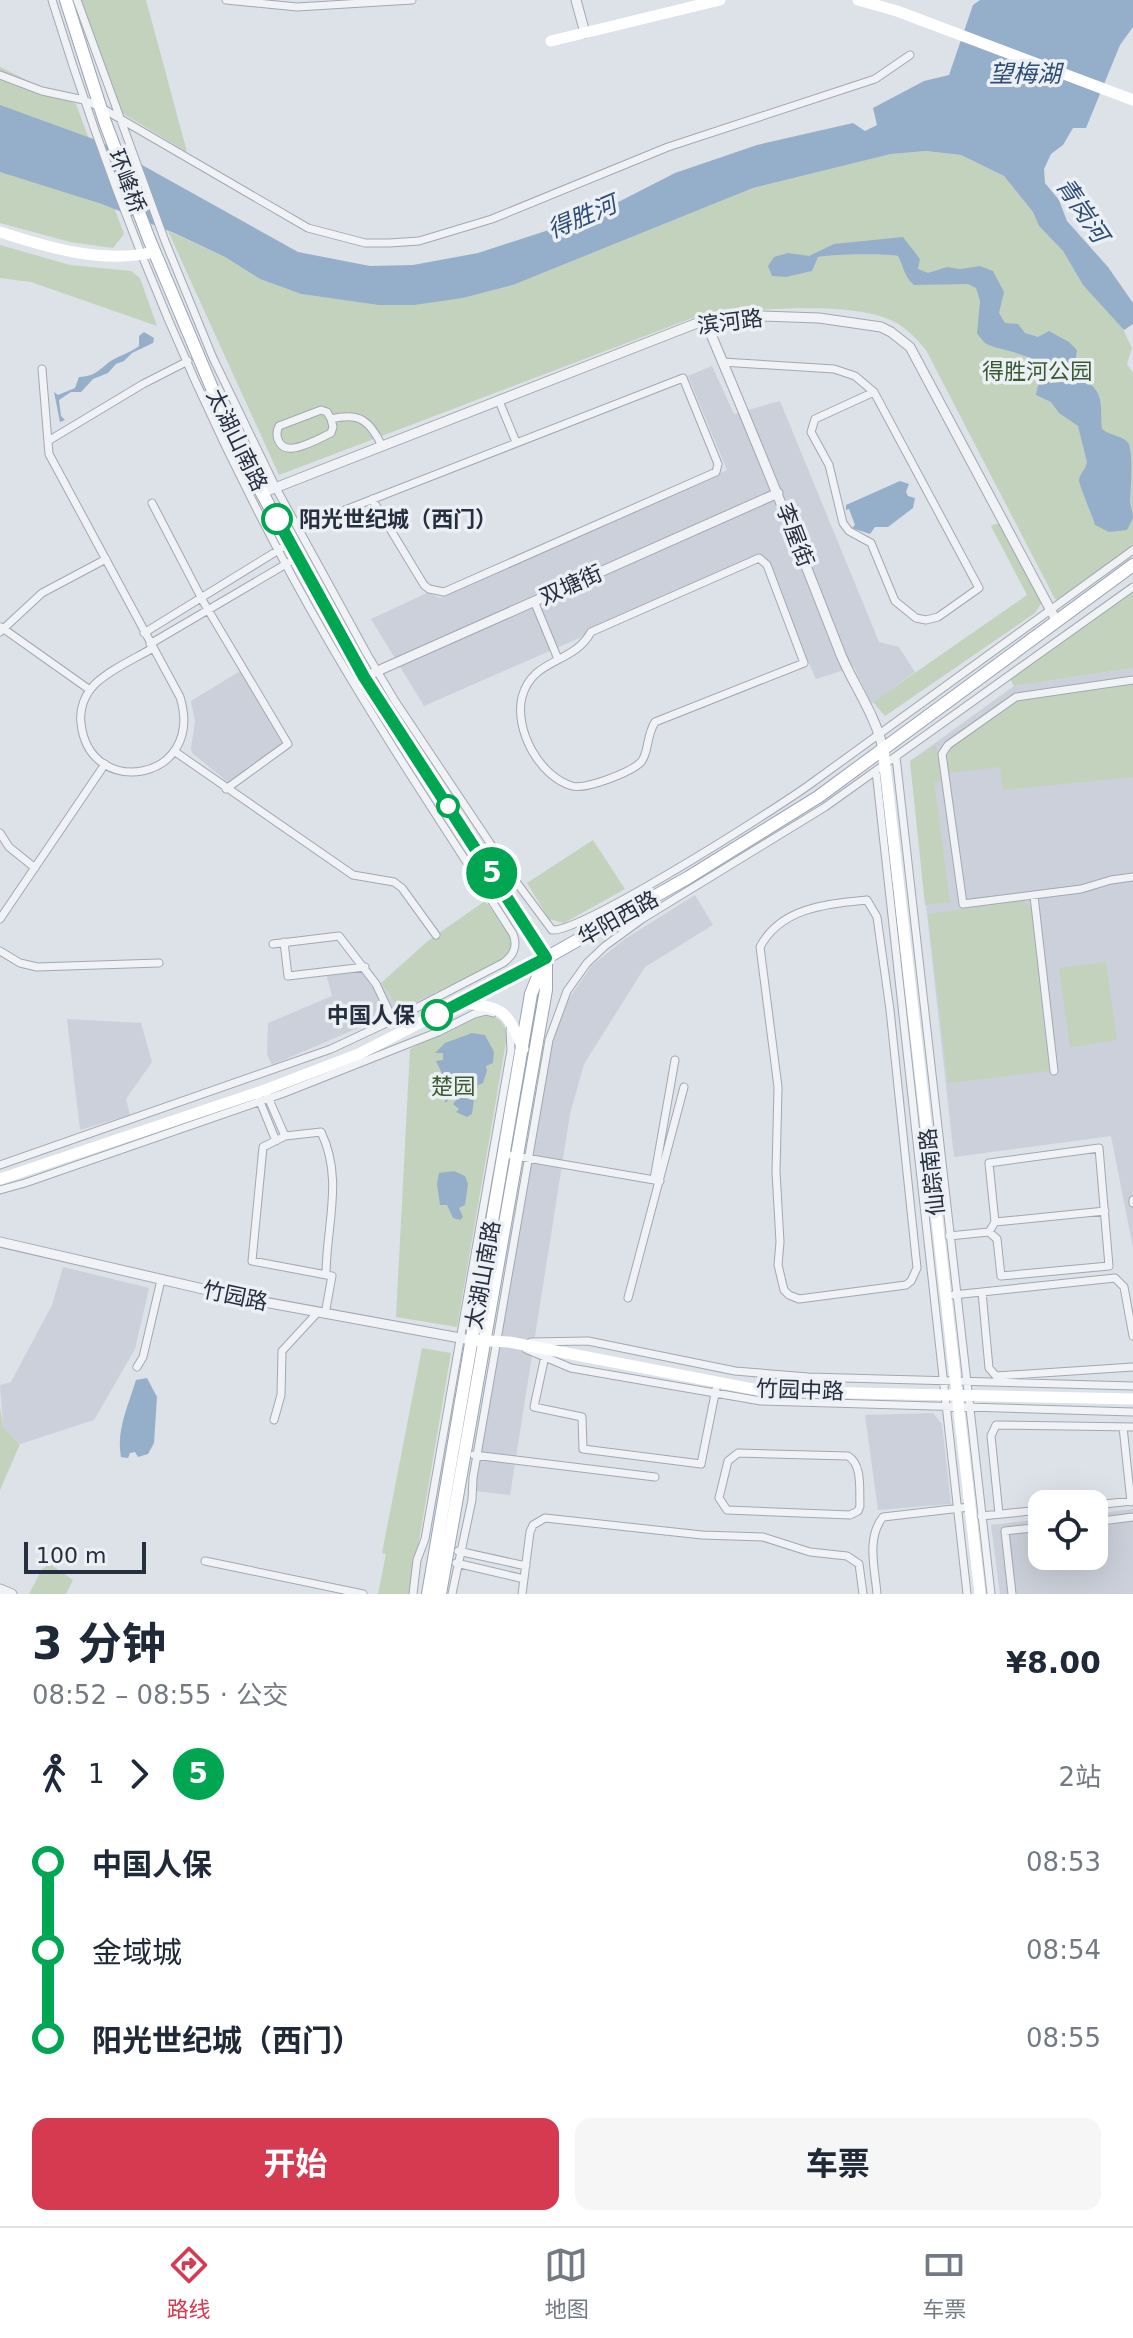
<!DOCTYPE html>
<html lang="zh">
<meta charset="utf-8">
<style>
:root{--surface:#fff;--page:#f6f6f7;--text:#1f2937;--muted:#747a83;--line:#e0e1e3;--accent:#d53a51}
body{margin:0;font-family:"DejaVu Sans","Noto Sans SC",sans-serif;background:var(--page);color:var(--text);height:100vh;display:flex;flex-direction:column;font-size:30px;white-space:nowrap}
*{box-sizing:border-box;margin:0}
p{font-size:26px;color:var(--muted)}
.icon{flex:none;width:44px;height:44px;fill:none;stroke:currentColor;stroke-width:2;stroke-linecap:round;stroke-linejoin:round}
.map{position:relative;height:1594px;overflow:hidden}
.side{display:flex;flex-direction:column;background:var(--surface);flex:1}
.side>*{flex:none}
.badge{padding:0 16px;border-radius:26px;font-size:28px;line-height:52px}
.buttons{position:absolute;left:1028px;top:1490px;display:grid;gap:16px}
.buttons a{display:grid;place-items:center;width:80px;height:80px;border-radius:16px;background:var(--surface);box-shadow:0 8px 32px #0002;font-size:40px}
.scale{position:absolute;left:24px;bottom:20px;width:122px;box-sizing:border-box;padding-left:8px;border:4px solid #262f3f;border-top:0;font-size:22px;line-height:28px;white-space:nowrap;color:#262f3f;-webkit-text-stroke:6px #ecf0f5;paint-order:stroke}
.map>.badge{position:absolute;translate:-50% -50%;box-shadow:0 0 0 4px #fff}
.legs{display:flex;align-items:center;gap:12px;height:88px;padding:0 32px;font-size:26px}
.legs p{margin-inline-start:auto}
.head{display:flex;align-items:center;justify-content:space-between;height:136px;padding:0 32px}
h1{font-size:44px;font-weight:700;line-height:60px}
.action{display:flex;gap:16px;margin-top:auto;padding:16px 32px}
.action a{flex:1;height:92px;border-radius:16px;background:var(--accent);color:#fff;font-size:32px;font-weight:700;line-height:92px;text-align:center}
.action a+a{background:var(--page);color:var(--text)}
ul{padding:0 32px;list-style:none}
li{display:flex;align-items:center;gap:28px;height:88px;font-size:30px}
li i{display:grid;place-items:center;width:12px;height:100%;margin:0 10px;background:currentColor}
li i::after{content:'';width:20px;height:20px;margin:-10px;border:6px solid;border-radius:50%;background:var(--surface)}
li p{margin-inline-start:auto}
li:first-child i{background:linear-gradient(#0000 50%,currentColor 0)}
li:last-child i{background:linear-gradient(currentColor 50%,#0000 0)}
.dock{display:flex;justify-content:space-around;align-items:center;height:112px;border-top:2px solid var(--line);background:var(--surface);font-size:22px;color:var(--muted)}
.dock a{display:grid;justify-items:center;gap:4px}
.dock .active{color:var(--accent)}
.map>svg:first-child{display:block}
</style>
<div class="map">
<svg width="1133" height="1594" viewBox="0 0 1133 1594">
<rect width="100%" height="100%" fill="#dde1e8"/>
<path fill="#cbd0da" d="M712 366 734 414 780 401 879 642 899 647 915 672 871 704 854 667 816 679 765 566 753 562 424 706 371 619 427 593 440 598 727 470 688 376Z
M1133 668V1248L1111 1136 954 1157 910 761 1014 686Z
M240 671 283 744 246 769 234 782H228L192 753 191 748 195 722 191 701Z
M695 895 713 925 645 967 584 1064 570 1114 510 1495 475 1491 548 1060 564 1006 592 965 625 939Z
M370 968 400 1010 272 1065 267 1054 268 1023 332 996 326 973Z
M67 1019 141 1023 152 1062 126 1099 130 1115 80 1130Z
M63 1267 149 1288 135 1349 94 1420 20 1444 3 1427 0 1385 11 1382 52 1305Z
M933 1413 942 1424 951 1504 878 1510 865 1415Z
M1133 1509V1594H1000L991 1525 1042 1519V1556H1094V1514Z"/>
<path fill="#c3d2bd" d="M81 0H146L187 152 112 107Z
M0 67 76 104 124 234 113 248 70 242 0 223Z
M926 151 961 155 1004 176 1033 212 1039 226 1063 251 1083 285 1121 325 1132 348 1127 364 1133 373V545L1065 602 1055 599 926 350C915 337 904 325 888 319 847 301 749 310 703 314L279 475 168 231 225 257 260 279 301 294 378 305 463 298 513 285 753 188 891 154Z
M0 245 70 265 131 271 140 278 157 326 31 282 0 278Z
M995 524H1000L1042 602 1035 613 885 716 873 702 1027 595 991 526Z
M1133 585V668L1014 686 1010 679Z
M1133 682V777L1003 790 1000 767 949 773 947 753 954 744 1019 699Z
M936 745 941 781 934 782 950 902 925 905 910 761Z
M593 840 625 889 564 923 549 919 527 883Z
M485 901 513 938 511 952 502 960 400 1010 381 983 429 940Z
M1022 901 1031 907 1049 1071 948 1083 928 914Z
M1106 962 1117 1040 1070 1047 1059 968Z
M485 1014C498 1016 506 1023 507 1036L457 1327 396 1317 410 1049 475 1016Z
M422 1348 451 1353 410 1594H378L386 1554 382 1553Z
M0 1407 3 1427 20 1444 0 1490Z
M50 1564 73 1580 66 1594H29L42 1569Z"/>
<path fill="#95afca" d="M980 0H1133V27L1120 45 1086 128H1073L1063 145 1051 154 1044 169 1045 183 1059 200 1067 221 1108 267 1133 303V324L1124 330 1083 285 1063 251 1039 226 1033 212 1004 176 961 155 926 151 891 154 753 188 513 285 463 298 414 305H378L301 294 260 279 225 257 174 233 102 204 0 172V105L99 141 298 252 370 266 413 265 478 253 589 217 675 173 757 145 853 123 865 131 877 125 873 108 924 81 949 75 973 5Z
M903 237 920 259 918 269 928 273 947 267 960 269 980 266 993 271 1004 292 999 313 1005 323 1018 324 1025 333 1038 337 1049 331 1069 342 1077 350C1072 381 1081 371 1095 389 1104 400 1100 416 1102 429 1110 436 1123 435 1129 444 1133 459 1131 484 1130 500 1130 506 1133 511 1133 518L1127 530 1109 532 1095 525C1093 517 1079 485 1079 480 1080 473 1086 469 1087 462L1078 426 1059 413 1051 402 1036 395C1037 388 1041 376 1041 370 1039 353 997 351 985 343 983 341 978 335 977 333L980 301 976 288 968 284 914 285C904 277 904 267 898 256 888 253 828 254 818 257L812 271 786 277 772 276 768 266 774 257 788 253 809 256 834 244Z
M144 332 154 338 153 343 132 353 124 361 116 364 108 373 93 379 81 392H71L59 400 61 416 65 420 60 422 54 392 58 395 75 388 79 377C95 376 98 371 109 362 116 357 130 353 139 346V336Z
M900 481 909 484 906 492 908 496 915 498 913 508 888 527H875L870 534 852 528 855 525 849 509 846 510V505Z
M472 1033 485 1035 494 1052 493 1063 486 1066 487 1071 483 1083 478 1085 477 1090H473L470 1082 463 1089 467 1099 474 1100 472 1114 467 1117 456 1112 459 1109 453 1104 459 1096 456 1093 445 1103V1086L441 1088 435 1082 440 1083C445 1075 439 1068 436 1061L443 1060V1053H435L445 1043Z
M454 1171 465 1176 468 1184 465 1205 459 1208 463 1217 460 1220 453 1218 447 1205H440L437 1184 439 1173Z
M147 1378 157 1397 154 1443 148 1454 138 1457 135 1452 130 1453 128 1458 121 1457C116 1431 128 1406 136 1380Z"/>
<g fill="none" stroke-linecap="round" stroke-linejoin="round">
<defs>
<path id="minor" d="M77 0 165 241 213 358 276 488 367 654 395 701 514 879 552 930C583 932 774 810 809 785L1133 550
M226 0 297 7 412 0
M0 75 42 91 84 100 100 107 308 228 365 243H389L419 241 492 219 668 147 875 79 910 55
M722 362 834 369 855 376 874 392 979 588 938 617 926 620 916 618 895 601 871 543 849 531 843 523 829 465 811 432 815 419 874 392
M42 369 49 454 180 697C206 781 89 801 81 723 79 709 85 694 95 684 111 669 134 659 153 648
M499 401 516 442
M331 419 333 427 331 433C320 438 305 447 293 448 279 450 274 436 279 426L321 410 327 412 331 419C360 412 370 421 382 446
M48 441 143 384 188 361
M152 503 204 603 288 744 226 789
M345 510 683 378 718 464 716 472 444 592 429 589 424 585 372 499
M759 558 767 565 804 663 655 722C646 736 649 753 641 762 631 772 586 790 572 786 540 777 514 730 522 697 533 657 573 665 591 632Z
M534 601 558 659
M1 627 90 690
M0 632 42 593 106 559
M144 633 290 543
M150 644 298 557
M1133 680 1016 697 948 745 942 754 963 904 1081 889 1111 880 1133 877
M174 751 353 875 394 882 402 888 436 935
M896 757 991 1594
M876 771 967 1594
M0 833 9 847 35 868
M1034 896 1054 1071
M867 900 877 917 890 1010 917 1268 911 1281 906 1285 799 1299 789 1295 784 1290 778 1265 780 1242 776 1172 778 1087 760 947C781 907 828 904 867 900Z
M0 919 105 764
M284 942 288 976 365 967
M273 944 339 936 376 984 393 1020
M0 951 20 963 37 967 159 963
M267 1095 285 1136
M259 1099 276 1141
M504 1154 660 1181
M0 1165 331 1049 393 1020 503 963C513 956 518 946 513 934 451 837 387 742 329 642 212 440 121 224 52 0
M654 1179 675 1060
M0 1190 25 1183 284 1093 438 1032 474 1014 486 1011 493 1013
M1133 1200V1203
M989 1232 997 1239 1001 1276 1109 1266 1099 1148 989 1163 995 1222
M949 1236 989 1232 995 1222 1105 1211
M982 1292 989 1368 996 1376 1133 1367
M953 1295 1115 1278 1124 1287 1133 1336
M628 1298 684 1087
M325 1314 332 1276 252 1261 263 1147 285 1136 321 1132C344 1179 326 1226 326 1275
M531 1342 588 1341 735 1371 808 1377 1133 1386
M526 1349 571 1368 761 1401 1133 1412
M545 1356 534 1407 582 1417 583 1449 701 1464 717 1384
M137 1367 143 1357 161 1280
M274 1420 281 1395 282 1351 318 1312
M1123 1427 1131 1502
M738 1453 848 1456C863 1465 859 1490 860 1506L858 1511 850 1515 727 1510 719 1498 728 1461Z
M474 1455 655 1477
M1094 1505 1133 1501
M999 1514 991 1436 996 1425 1133 1427
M981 1516 1042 1510
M1094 1522 1133 1517
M458 1551 526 1566
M205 1561 363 1594
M456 1563 524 1579
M413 1594 417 1560 425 1539 511 1050 510 1030
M452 1594 472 1500 473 1478 549 1040 567 991 587 963 605 946 642 919 825 807 1133 587
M522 1594 530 1532 533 1525 545 1518 702 1535 763 1537 810 1552 847 1556 859 1564 863 1594
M877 1594C875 1569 866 1538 883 1517L970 1507
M1012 1594 1005 1531 1042 1527"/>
<path id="tertiary" d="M576 0 585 33
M705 320C752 431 797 542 841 655 854 686 876 716 883 749
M262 493 705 320 761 316 819 318 881 327 891 332 910 347 1057 622
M364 677 778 493
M0 1242 242 1298 471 1340
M0 1589 12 1594"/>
<path id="primary" d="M66 0 105 122 149 239 217 400 262 493 364 677 546 958V990L440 1594
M546 958 689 877 818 797 1133 565
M428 1594 531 994 543 964"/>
</defs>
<use href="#minor" stroke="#a2a8b2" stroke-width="9"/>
<use href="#tertiary" stroke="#a2a8b2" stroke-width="11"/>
<use href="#primary" stroke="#9ca5b4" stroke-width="14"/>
<use href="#minor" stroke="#f0f2f6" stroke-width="7"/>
<use href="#tertiary" stroke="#f0f2f6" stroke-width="9"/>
<path stroke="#fff" stroke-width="11" d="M858 0 897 11 1133 100
M551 41 720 0
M0 232C49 248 103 264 154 252
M883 749 980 1594
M460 1002C503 1008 506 1008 523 1049
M0 1179 265 1090 359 1054 546 958
M471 1340 509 1342 764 1391 1133 1399"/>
<use href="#primary" stroke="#fff" stroke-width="12"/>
</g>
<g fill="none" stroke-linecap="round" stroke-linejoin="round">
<defs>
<path id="line-1" d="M277 519 364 677 546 958 437 1015"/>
</defs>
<use href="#line-1" stroke="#fff" stroke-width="18"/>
<use href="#line-1" stroke="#00a651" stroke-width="12"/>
</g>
<g fill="#fff" stroke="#00a651" stroke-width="4">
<circle cx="277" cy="519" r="14"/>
<circle cx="448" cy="806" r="10"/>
<circle cx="437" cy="1015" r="14"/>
</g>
<g text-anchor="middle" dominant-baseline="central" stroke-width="7" stroke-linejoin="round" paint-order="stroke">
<g font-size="22" fill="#262f3f" stroke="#ecf0f5">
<text transform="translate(127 181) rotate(69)">环峰桥</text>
<text transform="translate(730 322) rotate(-7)">滨河路</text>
<text transform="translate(237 440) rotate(64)">太湖山南路</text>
<text transform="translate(795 535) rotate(69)">李屋街</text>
<text transform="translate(571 585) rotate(-24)">双塘街</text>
<text transform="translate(618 918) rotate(-29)">华阳西路</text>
<text transform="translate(932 1172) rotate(-96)">仙踪南路</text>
<text transform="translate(483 1275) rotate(-80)">太湖山南路</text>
<text transform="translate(235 1296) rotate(12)">竹园路</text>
<text transform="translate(800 1390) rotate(2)">竹园中路</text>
</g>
<g font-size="22" fill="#3a5b32" stroke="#ecf0f5">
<text x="1037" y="371">得胜河公园</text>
<text x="453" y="1086">楚园</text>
</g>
<g font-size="22" font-weight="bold" fill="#262f3f" stroke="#ecf0f5" text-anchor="start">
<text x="299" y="519">阳光世纪城（西门）</text>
<text x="415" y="1015" text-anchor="end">中国人保</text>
</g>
<g font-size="24" font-style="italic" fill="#2e4d75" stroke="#ecf0f5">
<text x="1025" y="74">望梅湖</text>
<text transform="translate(1082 210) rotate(56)">青岗河</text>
<text transform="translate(582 217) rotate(-23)">得胜河</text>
</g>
</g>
</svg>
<div class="buttons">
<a><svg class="icon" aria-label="locate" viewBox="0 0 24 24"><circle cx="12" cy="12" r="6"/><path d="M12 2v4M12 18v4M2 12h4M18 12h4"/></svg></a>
</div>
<div class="scale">100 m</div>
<b class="badge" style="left:492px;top:873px;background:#00a651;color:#fff">5</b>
</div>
<section class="side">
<div class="head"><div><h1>3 分钟</h1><p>08:52 – 08:55 · 公交</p></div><b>¥8.00</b></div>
<div class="legs"><svg class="icon" aria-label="walk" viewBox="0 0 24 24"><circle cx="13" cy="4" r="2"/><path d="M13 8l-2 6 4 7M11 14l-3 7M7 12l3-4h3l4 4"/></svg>1<svg class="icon" aria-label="forward" viewBox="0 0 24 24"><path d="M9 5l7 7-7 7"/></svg><b class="badge" style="background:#00a651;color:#fff">5</b><p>2站</p></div>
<ul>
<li><i style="color:#00a651"></i><b>中国人保</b><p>08:53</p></li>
<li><i style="color:#00a651"></i><span>金域城</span><p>08:54</p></li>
<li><i style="color:#00a651"></i><b>阳光世纪城（西门）</b><p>08:55</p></li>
</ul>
<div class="action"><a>开始</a><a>车票</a></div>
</section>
<nav class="dock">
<a class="active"><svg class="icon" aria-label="directions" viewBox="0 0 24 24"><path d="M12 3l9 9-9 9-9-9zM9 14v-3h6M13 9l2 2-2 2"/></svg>路线</a>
<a><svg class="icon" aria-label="map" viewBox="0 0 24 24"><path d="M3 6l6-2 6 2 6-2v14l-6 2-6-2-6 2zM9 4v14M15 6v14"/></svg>地图</a>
<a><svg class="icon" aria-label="tickets" viewBox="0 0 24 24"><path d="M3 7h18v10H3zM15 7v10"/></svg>车票</a>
</nav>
